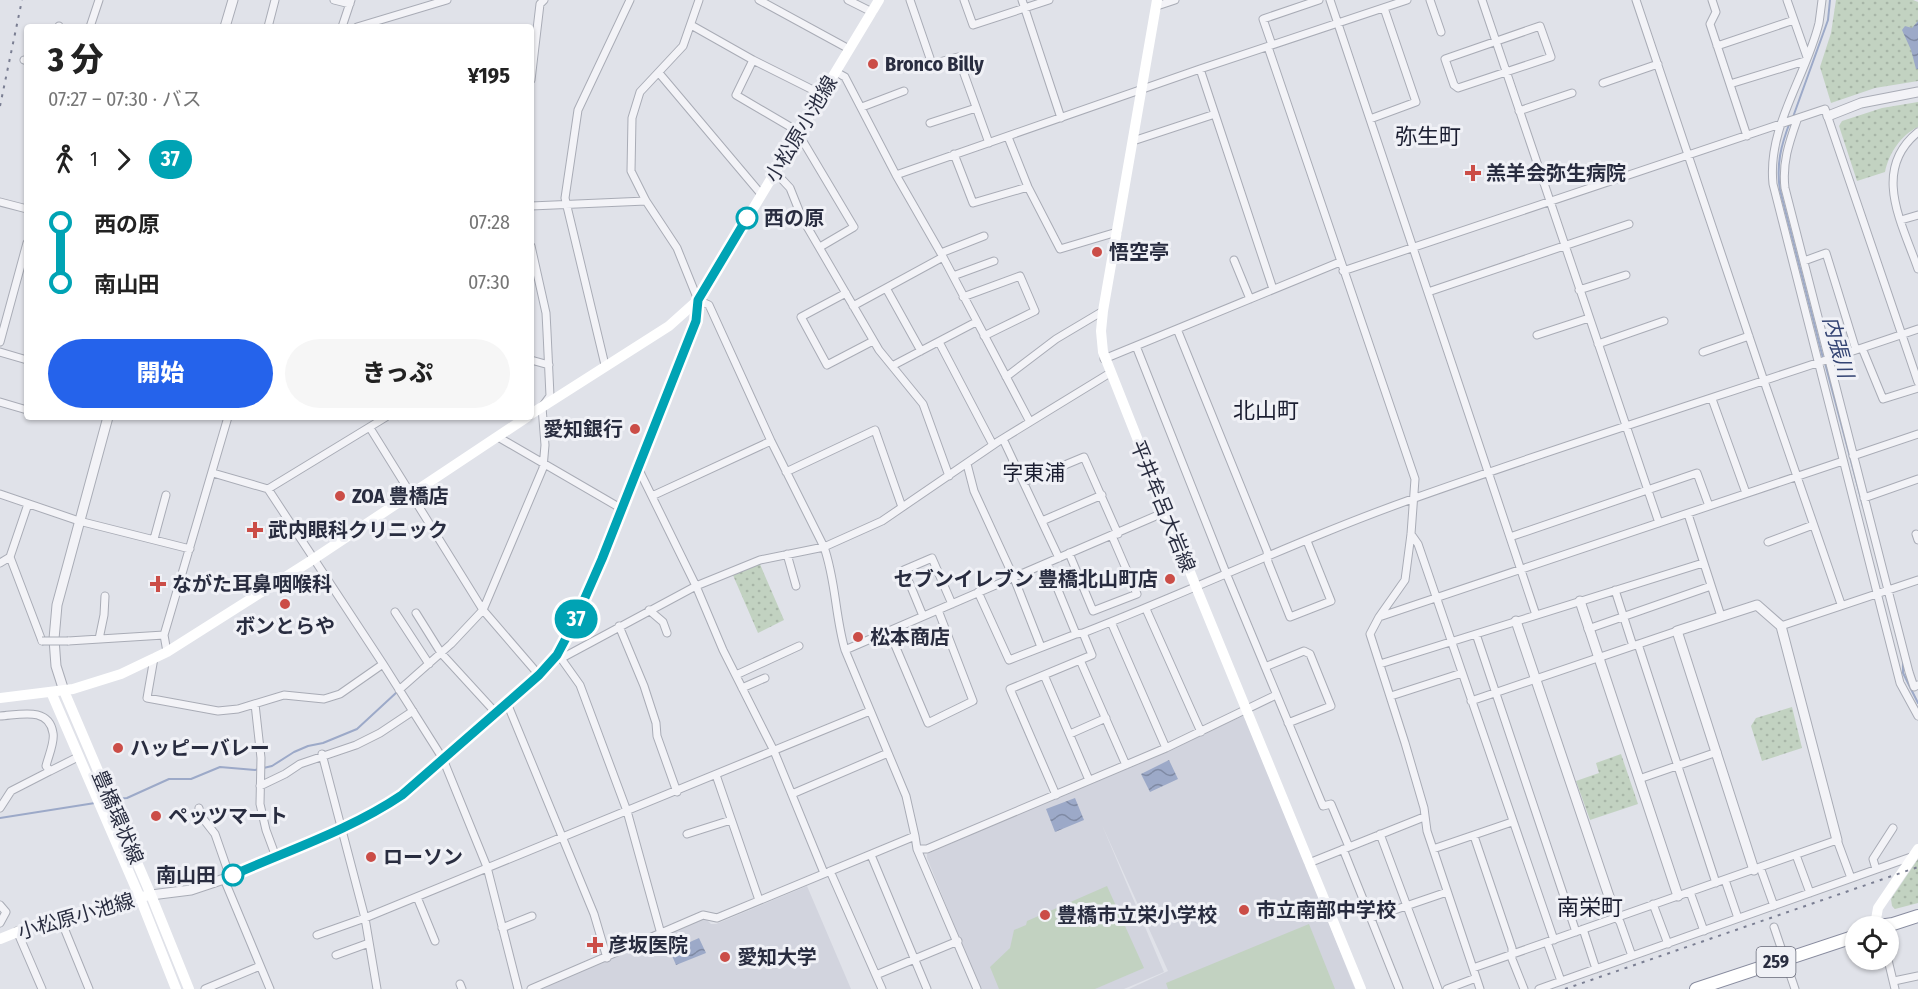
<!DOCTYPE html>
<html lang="ja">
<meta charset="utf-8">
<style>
:root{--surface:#fff;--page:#f6f6f6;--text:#222;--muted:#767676;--accent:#2563eb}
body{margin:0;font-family:"Fira Sans Condensed","Noto Sans JP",sans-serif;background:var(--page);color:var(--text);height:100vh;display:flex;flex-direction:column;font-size:22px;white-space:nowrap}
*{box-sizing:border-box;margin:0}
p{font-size:20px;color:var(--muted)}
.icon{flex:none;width:33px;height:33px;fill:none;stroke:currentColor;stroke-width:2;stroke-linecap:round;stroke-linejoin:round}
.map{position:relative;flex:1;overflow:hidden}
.drawer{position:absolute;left:24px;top:24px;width:510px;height:396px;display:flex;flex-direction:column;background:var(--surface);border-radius:6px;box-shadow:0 2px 4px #0004}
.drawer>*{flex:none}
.badge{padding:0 12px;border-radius:20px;font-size:21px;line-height:39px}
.buttons{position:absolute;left:1845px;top:916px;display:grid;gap:12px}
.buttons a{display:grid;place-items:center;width:54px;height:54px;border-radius:50%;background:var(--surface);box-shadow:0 2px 4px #0004;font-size:30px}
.map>.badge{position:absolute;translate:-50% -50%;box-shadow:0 0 0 3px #fff}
.legs{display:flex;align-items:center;gap:9px;height:66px;padding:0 24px;font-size:20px}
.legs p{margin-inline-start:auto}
.headline{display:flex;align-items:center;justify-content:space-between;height:102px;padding:0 24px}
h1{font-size:33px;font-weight:800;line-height:45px}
.cta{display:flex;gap:12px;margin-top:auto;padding:12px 24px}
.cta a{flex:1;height:69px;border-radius:36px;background:var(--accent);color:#fff;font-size:24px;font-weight:800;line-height:69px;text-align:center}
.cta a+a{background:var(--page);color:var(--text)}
ul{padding:0 24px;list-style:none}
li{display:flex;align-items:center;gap:21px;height:60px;font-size:22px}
li i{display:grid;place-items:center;width:9px;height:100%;margin:0 8px;background:currentColor}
li i::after{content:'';width:15px;height:15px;margin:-8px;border:4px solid;border-radius:50%;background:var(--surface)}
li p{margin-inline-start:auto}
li:first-child i{background:linear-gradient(#0000 50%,currentColor 0)}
li:last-child i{background:linear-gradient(currentColor 50%,#0000 0)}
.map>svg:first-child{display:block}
</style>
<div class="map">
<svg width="1918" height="989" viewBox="0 0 1918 989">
<defs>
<pattern id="park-dots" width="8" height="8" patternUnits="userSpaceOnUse" patternTransform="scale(1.5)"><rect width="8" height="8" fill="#c2d2c1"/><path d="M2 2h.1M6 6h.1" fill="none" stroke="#a7b5a7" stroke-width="1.8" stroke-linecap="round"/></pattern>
<pattern id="water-waves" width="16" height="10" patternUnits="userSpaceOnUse" patternTransform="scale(1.5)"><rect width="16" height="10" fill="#9ca9c8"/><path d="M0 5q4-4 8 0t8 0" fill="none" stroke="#7f8aa4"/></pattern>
</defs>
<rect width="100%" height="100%" fill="#e0e2e9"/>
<path fill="#d2d4de" d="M1246 715 1355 989H1129L1168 971 1102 825 1164 972 1124 989H980L927 858V854Z
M807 886 851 989H537L705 918 711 924H716Z"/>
<path fill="url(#park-dots)" d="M1836 0H1913L1918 2V81L1875 88 1831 103 1820 67 1831 33Z
M1918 102V127C1901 135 1889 153 1885 172L1857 181 1839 126 1842 121 1882 108Z
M759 562 784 620 758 633 732 573Z
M1792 707 1802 748 1762 761 1751 726 1756 718Z
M1621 754 1638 804 1590 820 1576 781 1599 773 1596 763Z
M1918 859V903L1895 909 1892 906 1891 899Z"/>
<path fill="#c2d2c1" d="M1107 886 1144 968 1095 989H999L990 967 1010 948 1014 930 1026 925 1027 921Z
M1309 924 1335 989H1168L1166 983Z"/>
<path fill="url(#water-waves)" d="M1918 21V69H1916L1911 50 1902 30 1905 26 1912 28Z
M1169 760 1178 779 1150 792 1141 774Z
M1075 798 1084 820 1055 832 1046 809Z
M699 938 706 953 676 965 670 951Z"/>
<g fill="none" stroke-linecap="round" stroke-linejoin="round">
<path stroke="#9ca9c8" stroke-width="2" d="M1793 117 1828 20 1830 0
M1790 122C1781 145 1776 165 1780 190L1823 358
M1825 363 1863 506
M1903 662V673L1918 703
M115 799 127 798 169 779H191L220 767 255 770 272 766 294 752 308 746 323 743 357 729 397 692
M0 818 95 803"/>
<defs>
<path id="minor" d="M334 0 350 4
M699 0 683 46 640 92 632 118 631 171 646 201 677 248 698 300 709 305 771 441 824 547C836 581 835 616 845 650L906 796 915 836
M759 0 849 49
M848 0 872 12
M910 0 932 64 958 57 989 143
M964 0 973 25 1049 0
M1022 0 1061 118
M1330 0 1536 615
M1430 0 1441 32
M1482 0 1659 523
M1636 0 1764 381 1841 604
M1712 0 1716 12 1710 24 1747 136
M1787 0 1807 57
M1822 0C1821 8 1820 16 1819 23 1806 77 1767 127 1773 184L1900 683 1918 716
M1157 6 1175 0
M691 25 753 60 821 94
M1540 26 1551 57 1458 88 1454 85 1445 59Z
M59 27V26
M90 27 99 0
M268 27 275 0
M342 27 351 0
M357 27 447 0
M1272 45 1263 19 1319 0
M1717 46 1794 20
M1268 47 1415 479 1411 534 1405 580 1379 617 1370 634 1405 743 1424 808 1427 831 1480 989
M24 60 27 61
M753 60 736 95 799 132
M1200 69 1273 289
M836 72 845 77 896 175 943 257 1030 422
M659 73 761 194
M531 80 540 4 544 0
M1603 83 1658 64
M1730 84 1805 61
M862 107 904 91
M1519 111 1572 93
M1370 119 1416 102 1384 8
M1797 120C1789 143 1782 163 1785 188L1909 672 1914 687 1918 685
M930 123 976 108
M1918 132C1871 170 1902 223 1918 269
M1008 137 1028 187 1060 249 1117 232
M796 138 804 143 854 227 820 247
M1133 141 1215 114
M954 154 973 203 1028 187
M776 173 790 188 802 218 879 350 923 404 949 476
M896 175 1200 69 1407 0
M0 202 27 209
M531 206 646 201
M1901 220 1918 215
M941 253 984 236
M1234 260 1250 299
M1804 261 1826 253 1856 350
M1343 271 1825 109 1918 382
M953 276 994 261
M886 288 921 351
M1579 290 1626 275
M1428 292 1629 224
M846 293 801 317 827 365 873 341
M963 297 1020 276 1035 311 984 336
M853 306 943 257
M1177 329 1267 551 1268 562 1290 617 1331 601 1307 541
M1537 335 1589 318
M0 342 27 243
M939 342 993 445
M1598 344 1664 321
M1136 346 1226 573 1323 806 1331 804 1349 847
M1862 348 1883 399 1918 388
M0 352 27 360
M1703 352 1749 336
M1104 359 1340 262
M531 360 549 365
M605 365 565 198 578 110 630 0
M892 366 976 322
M1006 377 1056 339 1103 311
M1712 399 1746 493
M0 402 27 410
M370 428 483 610 539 675
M498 437 622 509
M1003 439 1059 558
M1853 456 1918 434
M967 464 974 491 1014 578 1041 647
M638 468 696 586 723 650 774 751 824 873
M786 472 875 430 902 507
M213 473 268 489 386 417
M1024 482 1084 457 1118 534
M268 489 383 664 443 759 487 867 518 989
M0 494 79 521 190 549
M652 496 771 441
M1864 498 1918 479
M1688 514 1721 616
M1042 521 1102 495
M1411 534 1418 544 1554 940
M1916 534 1918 540
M1510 537 1697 473 1709 506
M154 539 166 495
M1768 542 1813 525
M1069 553 1093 611 1137 594 1112 536
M787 554 796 586
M10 557 28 504
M0 563 10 557 42 641
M1615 590 1633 646
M978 592 1009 660 1076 634 1047 563
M1146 609 1201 732
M649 610 663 622 667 633
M395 612 429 664
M416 613 441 653 496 713
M923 616 904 570 932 558 952 604
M1379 617 1843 461
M1111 622 1166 748
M619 626 644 686 656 723 657 736 677 792
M1781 626 1918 580
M1588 629 1711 586
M889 631 928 723 973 701 938 610
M1076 634 1083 633C1194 590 1302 538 1415 498 1581 439 1751 386 1918 329
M1476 634 1576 932
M99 639 104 615 105 596
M68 641 164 635
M1638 644 1716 883
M845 650 1165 512
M167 652 164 635 228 417
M560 657 580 685 627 811 661 934
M154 658 147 698 218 711 238 709 284 695 324 699 340 694 383 664
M562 658 696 586 760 560 824 547 882 521 999 441 1110 373
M1080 660 1126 765
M1380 664 1703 563
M1265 667 1304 651 1310 654 1331 706 1288 723
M736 675 799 646
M1044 675 1089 780
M742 688 765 678
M399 690 451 644 483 610 543 468 545 445 542 407 550 396 547 332 546 313 531 246
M1391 696 1462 673
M1471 701 1677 631
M507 703 594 914 607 958
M255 704 261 758 260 804 266 830 276 857
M0 716C19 715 49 706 53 733 55 742 48 757 46 766L50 771 78 757
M1070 734 1106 718
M322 754 365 918 377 989
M716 775 759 900
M1639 779 1717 752
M260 786 285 774 300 764 356 745 380 733 413 711
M792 794 888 753
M1056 795 1010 689 1092 655 1083 633
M0 808 11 791 50 771
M199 808 201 816 215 834 230 877
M687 834 731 820
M1380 834 1438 989
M1474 836 1512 948V959L1524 989
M917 849 977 989
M1343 849 1399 989
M1433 849 1512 822
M871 855 927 989
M1796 855 1810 893
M1309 863 1424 817
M1760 867 1774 906
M1876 869 1873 859 1893 828
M830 871 882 989
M224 879 270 989
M1725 880 1738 918
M1690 892 1704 931
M417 897 435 941
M1653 904 1668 944
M0 905 6 912 0 923
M1616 917 1620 922 1632 956
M60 918 89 989
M1371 918 1447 892
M1774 927 1795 989
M502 928 532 916
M1583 929 1596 969
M17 931 42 989
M317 935 365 918 870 711
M1547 942 1561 981
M336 955 369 943
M1888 960 1895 989
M1473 968 1837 840 1851 878
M876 975 958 941
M1894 981 1918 976
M460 984 462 989
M205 989 260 966
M531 989 703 915 717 918 915 836 917 849H927L1166 748 1276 695
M1447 989 1476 978
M1539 989 1911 857"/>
<path id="tertiary" d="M225 27 233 0
M1828 116 1861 103 1918 92
M1580 601 1678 896
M1516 621 1616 917
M64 691 56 666 54 639 57 605 108 417
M1754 870 1677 631 1757 605 1781 626 1837 840
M151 895 191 890 224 879 343 828 385 806 402 795 539 675 557 655 573 625 602 559 696 321 698 300"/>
<path id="trunk" d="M1872 927 1893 924 1918 916
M1696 989 1856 936"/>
</defs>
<use href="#minor" stroke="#a9acb6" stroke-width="9"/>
<use href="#tertiary" stroke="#a9acb6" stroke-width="11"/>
<use href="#trunk" stroke="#888c9f" stroke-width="14"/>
<use href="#minor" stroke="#f3f3f7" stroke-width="7"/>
<use href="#tertiary" stroke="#f3f3f7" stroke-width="9"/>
<path stroke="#fff" stroke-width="10" d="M1157 0 1103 311 1101 331 1103 352 1196 587 1361 989
M531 414 669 326 698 300 879 0
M64 691 151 895 189 989
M51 692 140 898 176 989
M0 698 73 689 121 674 167 652 309 562 527 417
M1875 925 1878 908 1918 849
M0 939 42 922 146 896"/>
<use href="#trunk" stroke="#fff" stroke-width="12"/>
<path stroke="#7a7e92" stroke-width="2" stroke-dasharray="3 6" stroke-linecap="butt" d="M0 106 22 0
M1565 989 1918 867"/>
<defs>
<path id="minor-bridge" d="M42 641H68"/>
</defs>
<use href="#minor-bridge" stroke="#a9acb6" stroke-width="9" stroke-linecap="butt"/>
<use href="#minor-bridge" stroke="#f3f3f7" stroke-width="7"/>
</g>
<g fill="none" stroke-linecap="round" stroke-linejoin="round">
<defs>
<path id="line-1" d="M233 875C289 850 350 830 402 795L539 675 557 655 573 625 602 559 696 321 698 300 747 218"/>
</defs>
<use href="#line-1" stroke="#fff" stroke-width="14"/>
<use href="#line-1" stroke="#00a3b4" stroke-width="9"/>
</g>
<g fill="#cb4d47" stroke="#f0f1f6" stroke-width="2">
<circle cx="873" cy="64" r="6"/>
<path d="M1470 164h6v6h6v6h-6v6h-6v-6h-6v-6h6z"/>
<circle cx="1097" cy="252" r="6"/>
<circle cx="635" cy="429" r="6"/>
<circle cx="340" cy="496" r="6"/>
<path d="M252 521h6v6h6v6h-6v6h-6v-6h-6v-6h6z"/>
<circle cx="1170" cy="579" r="6"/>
<path d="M155 575h6v6h6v6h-6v6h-6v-6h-6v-6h6z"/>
<circle cx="285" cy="604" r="6"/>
<circle cx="858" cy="637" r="6"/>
<circle cx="118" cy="748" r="6"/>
<circle cx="156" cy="816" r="6"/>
<circle cx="371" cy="857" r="6"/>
<circle cx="1244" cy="910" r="6"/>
<circle cx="1045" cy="915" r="6"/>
<path d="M592 936h6v6h6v6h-6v6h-6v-6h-6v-6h6z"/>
<circle cx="725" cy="957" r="6"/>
</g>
<g fill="#fff" stroke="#00a3b4" stroke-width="3">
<circle cx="747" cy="218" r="10"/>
<circle cx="233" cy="875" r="10"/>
</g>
<g text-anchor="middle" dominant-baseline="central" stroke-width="6" stroke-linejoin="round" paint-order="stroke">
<rect fill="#f0f1f6" stroke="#656877" stroke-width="1.5" x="1756.5" y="947" width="39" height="30" rx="4.5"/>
<g font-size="18" font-weight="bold" fill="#292d40">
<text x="1776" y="962">259</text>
</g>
<g font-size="20" font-weight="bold" fill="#292d40" stroke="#f0f1f6" text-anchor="start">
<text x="885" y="64">Bronco Billy</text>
<text x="1486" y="173">羔羊会弥生病院</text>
<text x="1109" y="252">悟空亭</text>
<text x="623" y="429" text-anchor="end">愛知銀行</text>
<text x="352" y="496">ZOA 豊橋店</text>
<text x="268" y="530">武内眼科クリニック</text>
<text x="1158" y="579" text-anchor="end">セブンイレブン 豊橋北山町店</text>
<text x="172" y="584">ながた耳鼻咽喉科</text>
<text x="285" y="626" text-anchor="middle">ボンとらや</text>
<text x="870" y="637">松本商店</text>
<text x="130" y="748">ハッピーバレー</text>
<text x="168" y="816">ペッツマート</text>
<text x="383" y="857">ローソン</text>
<text x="1256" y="910">市立南部中学校</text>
<text x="1057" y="915">豊橋市立栄小学校</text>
<text x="608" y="945">彦坂医院</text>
<text x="737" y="957">愛知大学</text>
</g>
<g font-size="20" fill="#292d40" stroke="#f0f1f6">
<text transform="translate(801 129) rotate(-59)">小松原小池線</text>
<text transform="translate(1163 506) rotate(68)">平井牟呂大岩線</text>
<text transform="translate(118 817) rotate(67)">豊橋環状線</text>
<text transform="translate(76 916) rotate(-16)">小松原小池線</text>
</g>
<g font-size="20" font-weight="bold" fill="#292d40" stroke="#f0f1f6" text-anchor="start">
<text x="764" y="218">西の原</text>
<text x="216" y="875" text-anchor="end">南山田</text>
</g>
<g font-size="21" font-style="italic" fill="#344473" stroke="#f0f1f6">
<text transform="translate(1838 347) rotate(75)">内張川</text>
</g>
<g font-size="21" fill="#1b1e31" stroke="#f0f1f6">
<text x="1034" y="473">字東浦</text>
</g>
<g font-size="22" fill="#1b1e31" stroke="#f0f1f6">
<text x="1428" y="136">弥生町</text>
<text x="1266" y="410">北山町</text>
<text x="1590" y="907">南栄町</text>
</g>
</g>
</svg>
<div class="buttons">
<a><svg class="icon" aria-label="locate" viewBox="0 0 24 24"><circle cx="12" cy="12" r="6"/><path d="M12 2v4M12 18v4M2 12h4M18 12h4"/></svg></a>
</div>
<b class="badge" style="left:576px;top:619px;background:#00a3b4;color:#fff">37</b>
<section class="drawer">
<div class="headline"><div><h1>3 分</h1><p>07:27 – 07:30 · バス</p></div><b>¥195</b></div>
<div class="legs"><svg class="icon" aria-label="walk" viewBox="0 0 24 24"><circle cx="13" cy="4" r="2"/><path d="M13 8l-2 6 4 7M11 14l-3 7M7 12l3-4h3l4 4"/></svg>1<svg class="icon" aria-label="forward" viewBox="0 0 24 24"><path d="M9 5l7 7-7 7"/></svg><b class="badge" style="background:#00a3b4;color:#fff">37</b></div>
<ul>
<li><i style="color:#00a3b4"></i><b>西の原</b><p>07:28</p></li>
<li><i style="color:#00a3b4"></i><b>南山田</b><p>07:30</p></li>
</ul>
<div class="cta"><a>開始</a><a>きっぷ</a></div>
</section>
</div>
